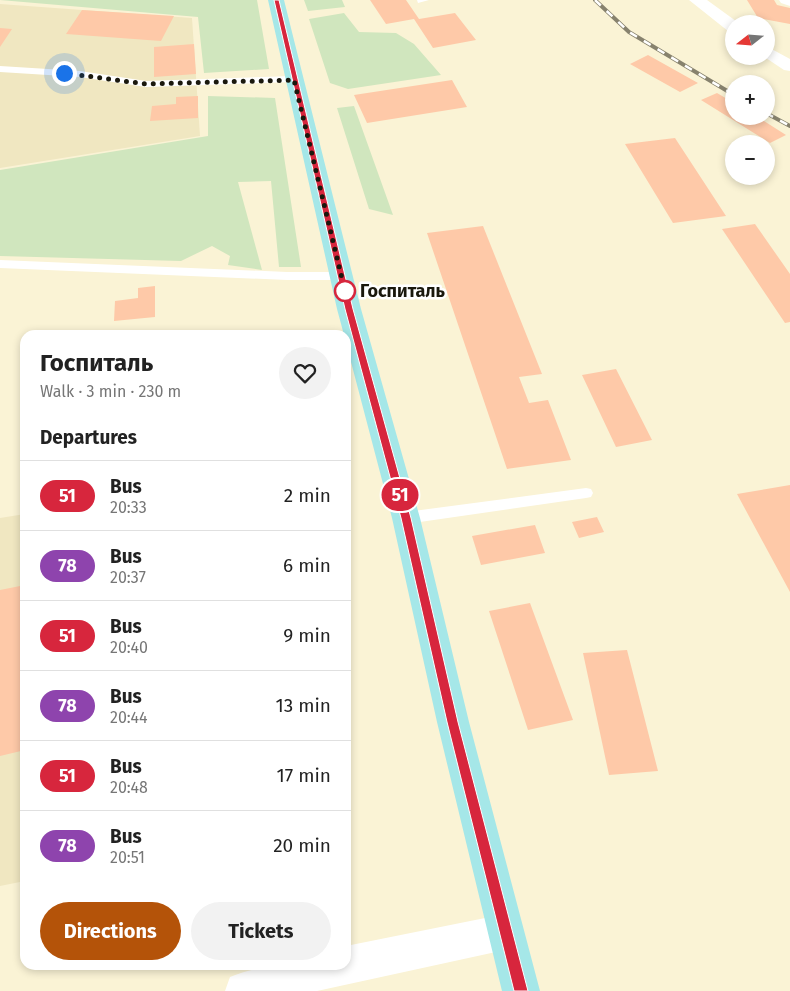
<!DOCTYPE html>
<meta charset="utf-8">
<style>
:root{--surface:#fff;--page:#f2f2f2;--text:#222;--muted:#767676;--line:#e0e0e0;--accent:#b45309}
body{margin:0;font-family:"Fira Sans",sans-serif;background:var(--page);color:var(--text);height:100vh;display:flex;flex-direction:column;font-size:19px;white-space:nowrap}
*{box-sizing:border-box;margin:0}
p{font-size:16px;color:var(--muted)}
.icon{flex:none;width:28px;height:28px;fill:none;stroke:currentColor;stroke-width:2;stroke-linecap:round;stroke-linejoin:round}
.map{position:relative;flex:1;overflow:hidden}
.sheet{position:absolute;left:20px;top:330px;width:331px;height:640px;display:flex;flex-direction:column;background:var(--surface);border-radius:15px;box-shadow:0 2px 8px #0003}
.sheet>*{flex:none}
.badge{padding:0 10px;border-radius:16px;font-size:18px;line-height:32px}
.needle{width:32px;rotate:253deg}
.fabs{position:absolute;left:725px;top:15px;display:grid;gap:10px}
.fabs a{display:grid;place-items:center;width:50px;height:50px;border-radius:50%;background:var(--surface);box-shadow:0 2px 8px #0003;font-size:25px}
.you{position:absolute;width:25px;height:25px;margin:-12px;border:4px solid #fff;border-radius:50%;background:#1a73e8;box-shadow:0 0 0 8px #1a73e833}
.map>.badge{position:absolute;translate:-50% -50%;box-shadow:0 0 0 2px #fff}
h2{padding:0 20px;font-size:19px;line-height:45px}
.round{display:grid;place-items:center;flex:none;width:52px;height:52px;border-radius:26px;background:var(--page)}
.overview{display:flex;align-items:center;justify-content:space-between;height:85px;padding:0 20px}
h1{font-size:24px;font-weight:700;line-height:38px}
.cta{display:flex;gap:10px;margin-top:auto;padding:10px 20px}
.cta a{flex:1;height:58px;border-radius:30px;background:var(--accent);color:#fff;font-size:20px;font-weight:700;line-height:58px;text-align:center}
.cta a+a{background:var(--page);color:var(--text)}
ul{padding:0;list-style:none}
li{display:flex;align-items:center;gap:15px;height:70px;padding:0 20px;border-top:1px solid var(--line)}
li div{flex:1}
li b{display:block;font-size:19px}
li em{font-style:normal}
li .badge{min-width:55px;font-weight:700;text-align:center}
.map>svg:first-child{display:block}
</style>
<div class="map">
<svg width="790" height="991" viewBox="0 0 790 991">
<rect width="100%" height="100%" fill="#faf3d5"/>
<path fill="#f0e7c1" d="M0 4 192 18 200 136 0 168Z
M25 514V881L0 886V518Z"/>
<path fill="#d0e6be" d="M0 0H257L269 69 204 73 198 17Z
M304 0H342L345 7 308 11Z
M344 13 359 32 396 33 414 44 441 75 348 89 330 83 309 19Z
M208 96 275 98 301 267H279L271 181 238 182 262 270 228 265 230 256 212 246 181 261 0 256V170L208 136Z
M354 106 393 215 369 209 337 108Z"/>
<path fill="#fec9a8" d="M370 0H406L419 19 455 13 476 40 433 48 414 19 386 24Z
M747 0H774L777 5 790 8V24L758 18Z
M82 10 174 16 161 41 66 34Z
M0 28 12 29 0 47Z
M194 44 196 74 154 77V47Z
M648 55 698 83 680 92 630 64Z
M452 80 467 107 367 123 354 95Z
M717 93 734 103V116H756L786 135 770 143 701 100Z
M198 96V118L150 121 152 106 176 104V97Z
M675 138 726 216 673 223 625 144Z
M755 224 790 274V322L785 323 722 229Z
M483 226 542 374 519 377 529 403 548 400 571 460 507 469 427 233Z
M155 286V317L114 321 115 301 138 298V288Z
M616 369 652 440 616 447 582 375Z
M790 485V592L737 494Z
M597 517 604 532 579 538 572 522Z
M535 525 545 553 481 565 472 536Z
M25 585V750L0 756V590Z
M530 603 573 720 528 730 489 611Z
M627 650 658 771 609 775 583 653Z"/>
<g fill="none" stroke-linecap="round" stroke-linejoin="round">
<path fill="#fff" fill-rule="evenodd" d="M417 0H429L418 3Z
M0 66 80 71 146 81 294 76 299 79 294 82 146 87 80 77 0 72Z
M0 260 287 272H341L347 276 341 280H287L0 268Z
M586 488 591 489 593 493 591 497 586 498 406 524 401 522 399 518 401 514 406 512Z"/>
<path fill="#fff" fill-rule="evenodd" d="M689 0H707L740 24H734V32L728 31Z
M779 0H790V6L781 3Z
M766 46 790 59V71L784 70 763 56H766Z"/>
<path fill="#fff" fill-rule="evenodd" d="M505 914 518 919 523 932 518 945 505 950 317 991H225L230 977C270 961 304 965 346 965V946Z"/>
<path fill="#a5e7e8" fill-rule="evenodd" d="M268 0H284L361 309 420 518 469 722 540 991H502L437 722 392 518 346 343V335H344L337 309Z"/>
<defs>
<path id="rail" d="M595 0 629 32 734 95
M766 113 790 126"/>
</defs>
<use href="#rail" stroke="#87826e" stroke-width="4"/>
<use href="#rail" stroke="#fff" stroke-width="2.5" stroke-dasharray="8" stroke-linecap="butt"/>
</g>
<path fill="#d7263d" stroke="#fff" d="M274 0H279L353 309 411 518 458 722 528 991H514L447 722 401 518 345 309Z"/>
<g fill="none" stroke-linecap="round" stroke-linejoin="round">
<path stroke="#1a180d" stroke-width="5" stroke-dasharray="0 9" d="M64 73 146 84 294 80 345 291"/>
</g>
<circle fill="#fff" stroke="#d7263d" stroke-width="2.5" cx="345" cy="291" r="10"/>
<g text-anchor="middle" dominant-baseline="central" stroke-width="5" stroke-linejoin="round" paint-order="stroke">
<g font-size="18" font-weight="bold" fill="#1a180d" stroke="#fff" text-anchor="start">
<text x="360" y="291">Госпиталь</text>
</g>
</g>
</svg>
<div class="fabs">
<a><svg class="needle" viewBox="-14 -14 28 28"><path d="M0-13l5 13h-10z" fill="#e53935"/><path d="M0 13l5-13h-10z" fill="#767676"/></svg></a>
<a>+</a>
<a>−</a>
</div>
<div class="you" style="left:64px;top:73px"></div>
<b class="badge" style="left:400px;top:495px;background:#d7263d;color:#fff">51</b>
<section class="sheet">
<div class="overview"><div><h1>Госпиталь</h1><p>Walk · 3 min · 230 m</p></div><a class="round"><svg class="icon" aria-label="heart" viewBox="0 0 24 24"><path d="M12 20l-8-8c-3-5 5-10 8-4 3-6 11-1 8 4z"/></svg></a></div>
<h2>Departures</h2>
<ul>
<li><span class="badge" style="background:#d7263d;color:#fff">51</span><div><b>Bus</b><p>20:33</p></div><em>2 min</em></li>
<li><span class="badge" style="background:#8e44ad;color:#fff">78</span><div><b>Bus</b><p>20:37</p></div><em>6 min</em></li>
<li><span class="badge" style="background:#d7263d;color:#fff">51</span><div><b>Bus</b><p>20:40</p></div><em>9 min</em></li>
<li><span class="badge" style="background:#8e44ad;color:#fff">78</span><div><b>Bus</b><p>20:44</p></div><em>13 min</em></li>
<li><span class="badge" style="background:#d7263d;color:#fff">51</span><div><b>Bus</b><p>20:48</p></div><em>17 min</em></li>
<li><span class="badge" style="background:#8e44ad;color:#fff">78</span><div><b>Bus</b><p>20:51</p></div><em>20 min</em></li>
</ul>
<div class="cta"><a>Directions</a><a>Tickets</a></div>
</section>
</div>
